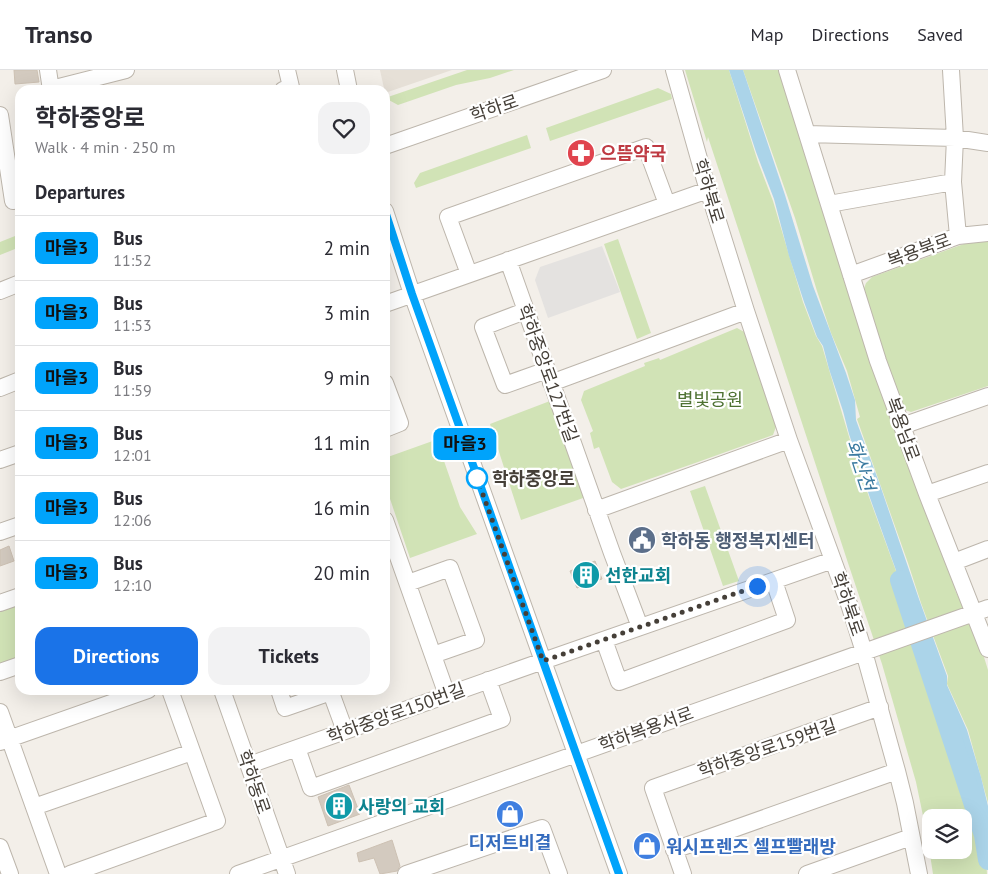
<!DOCTYPE html>
<meta charset="utf-8">
<style>
:root{--surface:#fff;--page:#f2f2f3;--text:#2b2b33;--muted:#7c7c81;--line:#e1e1e2;--accent:#1a73e8}
body{margin:0;font-family:"PT Sans","Noto Sans KR",sans-serif;background:var(--page);color:var(--text);height:100vh;display:flex;flex-direction:column;font-size:19px;white-space:nowrap}
*{box-sizing:border-box;margin:0}
p{font-size:16px;color:var(--muted)}
.icon{flex:none;width:28px;height:28px;fill:none;stroke:currentColor;stroke-width:2;stroke-linecap:round;stroke-linejoin:round}
.map{position:relative;flex:1;overflow:hidden}
.sheet{position:absolute;left:15px;top:15px;width:375px;height:610px;display:flex;flex-direction:column;background:var(--surface);border-radius:15px;box-shadow:0 5px 20px #0002}
.sheet>*{flex:none}
.badge{padding:0 10px;border-radius:8px;font-size:18px;line-height:32px}
.controls{position:absolute;left:922px;top:739px;display:grid;gap:10px}
.controls a{display:grid;place-items:center;width:50px;height:50px;border-radius:10px;background:var(--surface);box-shadow:0 5px 20px #0002;font-size:25px}
.you{position:absolute;width:25px;height:25px;margin:-12px;border:4px solid #fff;border-radius:50%;background:#1a73e8;box-shadow:0 0 0 8px #1a73e833}
.map>.badge{position:absolute;translate:-50% -50%;box-shadow:0 0 0 2px #fff}
h2{padding:0 20px;font-size:19px;line-height:45px}
.round{display:grid;place-items:center;flex:none;width:52px;height:52px;border-radius:15px;background:var(--page)}
.summary{display:flex;align-items:center;justify-content:space-between;height:85px;padding:0 20px}
h1{font-size:24px;font-weight:700;line-height:38px}
.primary-button{display:flex;gap:10px;margin-top:auto;padding:10px 20px}
.primary-button a{flex:1;height:58px;border-radius:15px;background:var(--accent);color:#fff;font-size:20px;font-weight:700;line-height:58px;text-align:center}
.primary-button a+a{background:var(--page);color:var(--text)}
ul{padding:0;list-style:none}
li{display:flex;align-items:center;gap:15px;height:65px;padding:0 20px;border-top:1px solid var(--line)}
li div{flex:1}
li b{display:block;font-size:19px}
li em{font-style:normal}
li .badge{min-width:55px;font-weight:700;text-align:center}
header{display:flex;align-items:center;gap:30px;box-sizing:border-box;height:70px;padding:0 25px;background:var(--surface);border-bottom:1px solid var(--line)}
header strong{font-size:24px}
nav{display:flex;gap:28px;margin-inline-start:auto;font-size:18px}
.map>svg:first-child{display:block}
</style>
<header>
<strong>Transo</strong>
<nav><a>Map</a><a>Directions</a><a>Saved</a></nav>
</header>
<div class="map">
<svg width="988" height="804" viewBox="0 0 988 804">
<rect width="100%" height="100%" fill="#f3efe9"/>
<path fill="#e6e0d7" d="M380 0H452L385 23Z"/>
<path fill="#d1e3b6" fill-rule="evenodd" d="M467 0H514L490 8 456 15 398 35 385 28Z
M685 0H729L758 92 773 131 803 232 816 266 822 276 853 380 869 427 926 583 974 739 984 763 987 804H933L927 765 916 712 882 594 848 493 708 67 707 72ZM931 748H964V780H931Z
M743 0H782L956 517 955 520 979 571 988 600V733L968 660 947 614 948 606 921 533 908 493 857 349 860 347 847 301 831 263 817 221 795 148Z
M658 18 671 24 672 29 550 71 546 58Z
M527 65 531 78 416 118 414 113 420 103Z
M20 164V177L0 185V172Z
M618 169 651 263 637 269 604 174Z
M988 169V316L911 342 902 339 863 221 866 213 872 207 961 175 976 170Z
M737 258 748 264 777 354 773 365 698 392 621 419 612 412 599 377 594 379 590 363 593 361 581 330 584 321 645 296 644 293 659 288 660 290Z
M550 331 586 427 521 450 490 354Z
M441 368 444 391 460 437 477 464 410 488 385 414V388Z
M705 416 739 511 723 516 690 421Z
M20 532V589L0 596V539Z"/>
<path fill="#e4e2e0" d="M602 176 620 222 548 248 535 210 540 197Z"/>
<path fill="#abd4e9" d="M729 0H743L785 125 813 216 846 303 855 330 856 350 880 415 919 529 947 606V615L967 660 981 707 988 736V794L984 762 975 740 925 581 870 428 849 364 843 341 829 299 823 276 817 267 804 232 789 186 774 129 756 82Z"/>
<g fill="none" stroke-linecap="round" stroke-linejoin="round">
<path stroke="#abd4e9" stroke-width="20" d="M900 510 984 765 988 790"/>
</g>
<path fill="#d3cabf" stroke="#cdc1b3" d="M14 0H37L39 12 15 14Z
M9 476 14 491 0 496V480Z
M595 491 602 509 577 518 570 501Z
M349 715 360 744 328 756 318 727Z
M392 770 400 796 397 801 380 804 374 788 359 792 357 783Z"/>
<g fill="none" stroke-linecap="round" stroke-linejoin="round">
<defs>
<path id="minor" d="M48 0 51 20
M345 0 349 20
M674 0 705 110 746 241 789 370 849 534 864 582 897 701 905 733 919 804
M787 0 878 291 927 424 988 579
M951 0 955 68 953 112 958 166
M51 19 126 0
M283 20 291 17 287 0
M0 45 13 131
M807 64 955 68 988 73
M385 76 603 0
M829 134 953 112
M385 141 412 224 619 804
M508 190 612 483 640 557
M469 204 448 147 646 77 667 134
M851 205 958 166 988 163
M0 221 20 213
M385 234 708 120
M525 241 483 257 505 315 547 300
M385 313 400 353 385 359
M551 313 746 241
M0 318 20 310
M902 356 988 326
M0 390 20 383
M927 424 988 403
M596 440 789 370
M385 450 447 625
M0 462 20 455
M954 492 988 479
M408 513 450 498 476 570 433 585
M0 533 20 526
M604 570 619 612 787 550 774 511
M0 602 20 595
M222 620 287 804
M279 620 285 638 331 622
M330 620 345 661
M0 642 58 804
M0 672 148 620
M297 678 311 718 502 649 488 610
M249 695 543 591 833 490
M34 737 192 682
M0 777 10 804
M674 780 897 701
M70 804 217 751 170 620
M238 804 988 538
M406 804 542 758 559 804
M683 804 653 718 880 637
M807 804 911 767"/>
</defs>
<use href="#minor" stroke="#bdb6ac" stroke-width="18"/>
<use href="#minor" stroke="#fff" stroke-width="16"/>
</g>
<g fill="none" stroke-linecap="round" stroke-linejoin="round">
<defs>
<path id="line" d="M385 141 412 224 619 804"/>
</defs>
<use href="#line" stroke="#fff" stroke-width="11"/>
<use href="#line" stroke="#00a3fb" stroke-width="8"/>
<path stroke="#453f38" stroke-width="5" stroke-dasharray="0 9" d="M477 408 543 591 757 516"/>
</g>
<defs>
<symbol id="pharmacy-disc" viewBox="-11 -11 22 22"><circle r="9.5" fill="#e0444e" stroke="#fff"/><path d="M-2-6h4v4h4v4h-4v4h-4v-4h-4v-4h4Z" fill="#fff"/></symbol>
<symbol id="civic-disc" viewBox="-11 -11 22 22"><circle r="9.5" fill="#5c6f8a" stroke="#fff"/><path d="M-.6-6.5H3V-4.5H.6V-3L4-1V1h2V6H-6V1h2V-1L-.6-3ZM-1.2 2.5V6h2.4V2.5Z" fill="#fff"/></symbol>
<symbol id="building-disc" viewBox="-11 -11 22 22"><circle r="9.5" fill="#0f9aa8" stroke="#fff"/><path d="M-4-6H4V6H1V3H-1V6H-4ZM-2.5-4.3h1.7v1.8h-1.7ZM.8-4.3h1.7v1.8H.8ZM-2.5-1h1.7V.8h-1.7ZM.8-1h1.7V.8H.8Z" fill="#fff"/></symbol>
<symbol id="shop-disc" viewBox="-11 -11 22 22"><circle r="9.5" fill="#3f7fe0" stroke="#fff"/><path d="M-5-2.5h2.3a2.7 3.5 0 0 1 5.4 0H5L5.5 6h-11ZM-1.5-2.5h3a1.5 2.3 0 0 0-3 0Z" fill="#fff"/></symbol>
</defs>
<g fill-rule="evenodd">
<use href="#pharmacy-disc" x="565" y="67" width="32" height="32"/>
<use href="#civic-disc" x="626" y="454" width="32" height="32"/>
<use href="#building-disc" x="570" y="489" width="32" height="32"/>
<use href="#building-disc" x="323" y="720" width="32" height="32"/>
<use href="#shop-disc" x="494" y="728" width="32" height="32"/>
<use href="#shop-disc" x="631" y="760" width="32" height="32"/>
</g>
<circle fill="#fff" stroke="#00a3fb" stroke-width="2.5" cx="477" cy="408" r="10"/>
<g text-anchor="middle" dominant-baseline="central" stroke-width="4.5" stroke-linejoin="round" paint-order="stroke">
<g font-size="18" fill="#453f38" stroke="#fff">
<text transform="translate(494 38) rotate(-19)">학하로</text>
<text transform="translate(709 121) rotate(73)">학하북로</text>
<text transform="translate(919 180) rotate(-20)">복용북로</text>
<text transform="translate(548 303) rotate(70)">학하중앙로127번길</text>
<text transform="translate(903 359) rotate(70)">복용남로</text>
<text transform="translate(848 534) rotate(71)">학하북로</text>
<text transform="translate(396 643) rotate(-20)">학하중앙로150번길</text>
<text transform="translate(646 659) rotate(-20)">학하복용서로</text>
<text transform="translate(767 678) rotate(-19)">학하중앙로159번길</text>
<text transform="translate(254 712) rotate(71)">학하동로</text>
</g>
<g font-size="18" font-weight="bold" fill="#be3a42" stroke="#fff" text-anchor="start">
<text x="600" y="83">으뜸약국</text>
</g>
<g font-size="18" fill="#4d7131" stroke="#fff">
<text x="710" y="329">별빛공원</text>
</g>
<g font-size="18" font-weight="bold" fill="#453f38" stroke="#fff" text-anchor="start">
<text x="492" y="408">학하중앙로</text>
</g>
<g font-size="18" font-weight="bold" fill="#4e5e75" stroke="#fff" text-anchor="start">
<text x="661" y="470">학하동 행정복지센터</text>
</g>
<g font-size="18" font-weight="bold" fill="#0d838f" stroke="#fff" text-anchor="start">
<text x="605" y="505">선한교회</text>
<text x="358" y="736">사랑의 교회</text>
</g>
<g font-size="18" font-weight="bold" fill="#366cbe" stroke="#fff">
<text x="510" y="772">디저트비결</text>
<text x="666" y="776" text-anchor="start">워시프렌즈 셀프빨래방</text>
</g>
<g font-size="19" font-style="italic" fill="#3a7aa0" stroke="#fff">
<text transform="translate(861 395) rotate(72)">화산천</text>
</g>
</g>
</svg>
<div class="controls">
<a><svg class="icon" aria-label="layers" viewBox="0 0 24 24"><path d="M12 4l9 5-9 5-9-5zM3 14l9 5 9-5"/></svg></a>
</div>
<div class="you" style="left:757px;top:516px"></div>
<b class="badge" style="left:465px;top:374px;background:#00a3fb;color:#111">마을3</b>
<section class="sheet">
<div class="summary"><div><h1>학하중앙로</h1><p>Walk · 4 min · 250 m</p></div><a class="round"><svg class="icon" aria-label="heart" viewBox="0 0 24 24"><path d="M12 20l-8-8c-3-5 5-10 8-4 3-6 11-1 8 4z"/></svg></a></div>
<h2>Departures</h2>
<ul>
<li><span class="badge" style="background:#00a3fb;color:#111">마을3</span><div><b>Bus</b><p>11:52</p></div><em>2 min</em></li>
<li><span class="badge" style="background:#00a3fb;color:#111">마을3</span><div><b>Bus</b><p>11:53</p></div><em>3 min</em></li>
<li><span class="badge" style="background:#00a3fb;color:#111">마을3</span><div><b>Bus</b><p>11:59</p></div><em>9 min</em></li>
<li><span class="badge" style="background:#00a3fb;color:#111">마을3</span><div><b>Bus</b><p>12:01</p></div><em>11 min</em></li>
<li><span class="badge" style="background:#00a3fb;color:#111">마을3</span><div><b>Bus</b><p>12:06</p></div><em>16 min</em></li>
<li><span class="badge" style="background:#00a3fb;color:#111">마을3</span><div><b>Bus</b><p>12:10</p></div><em>20 min</em></li>
</ul>
<div class="primary-button"><a>Directions</a><a>Tickets</a></div>
</section>
</div>
